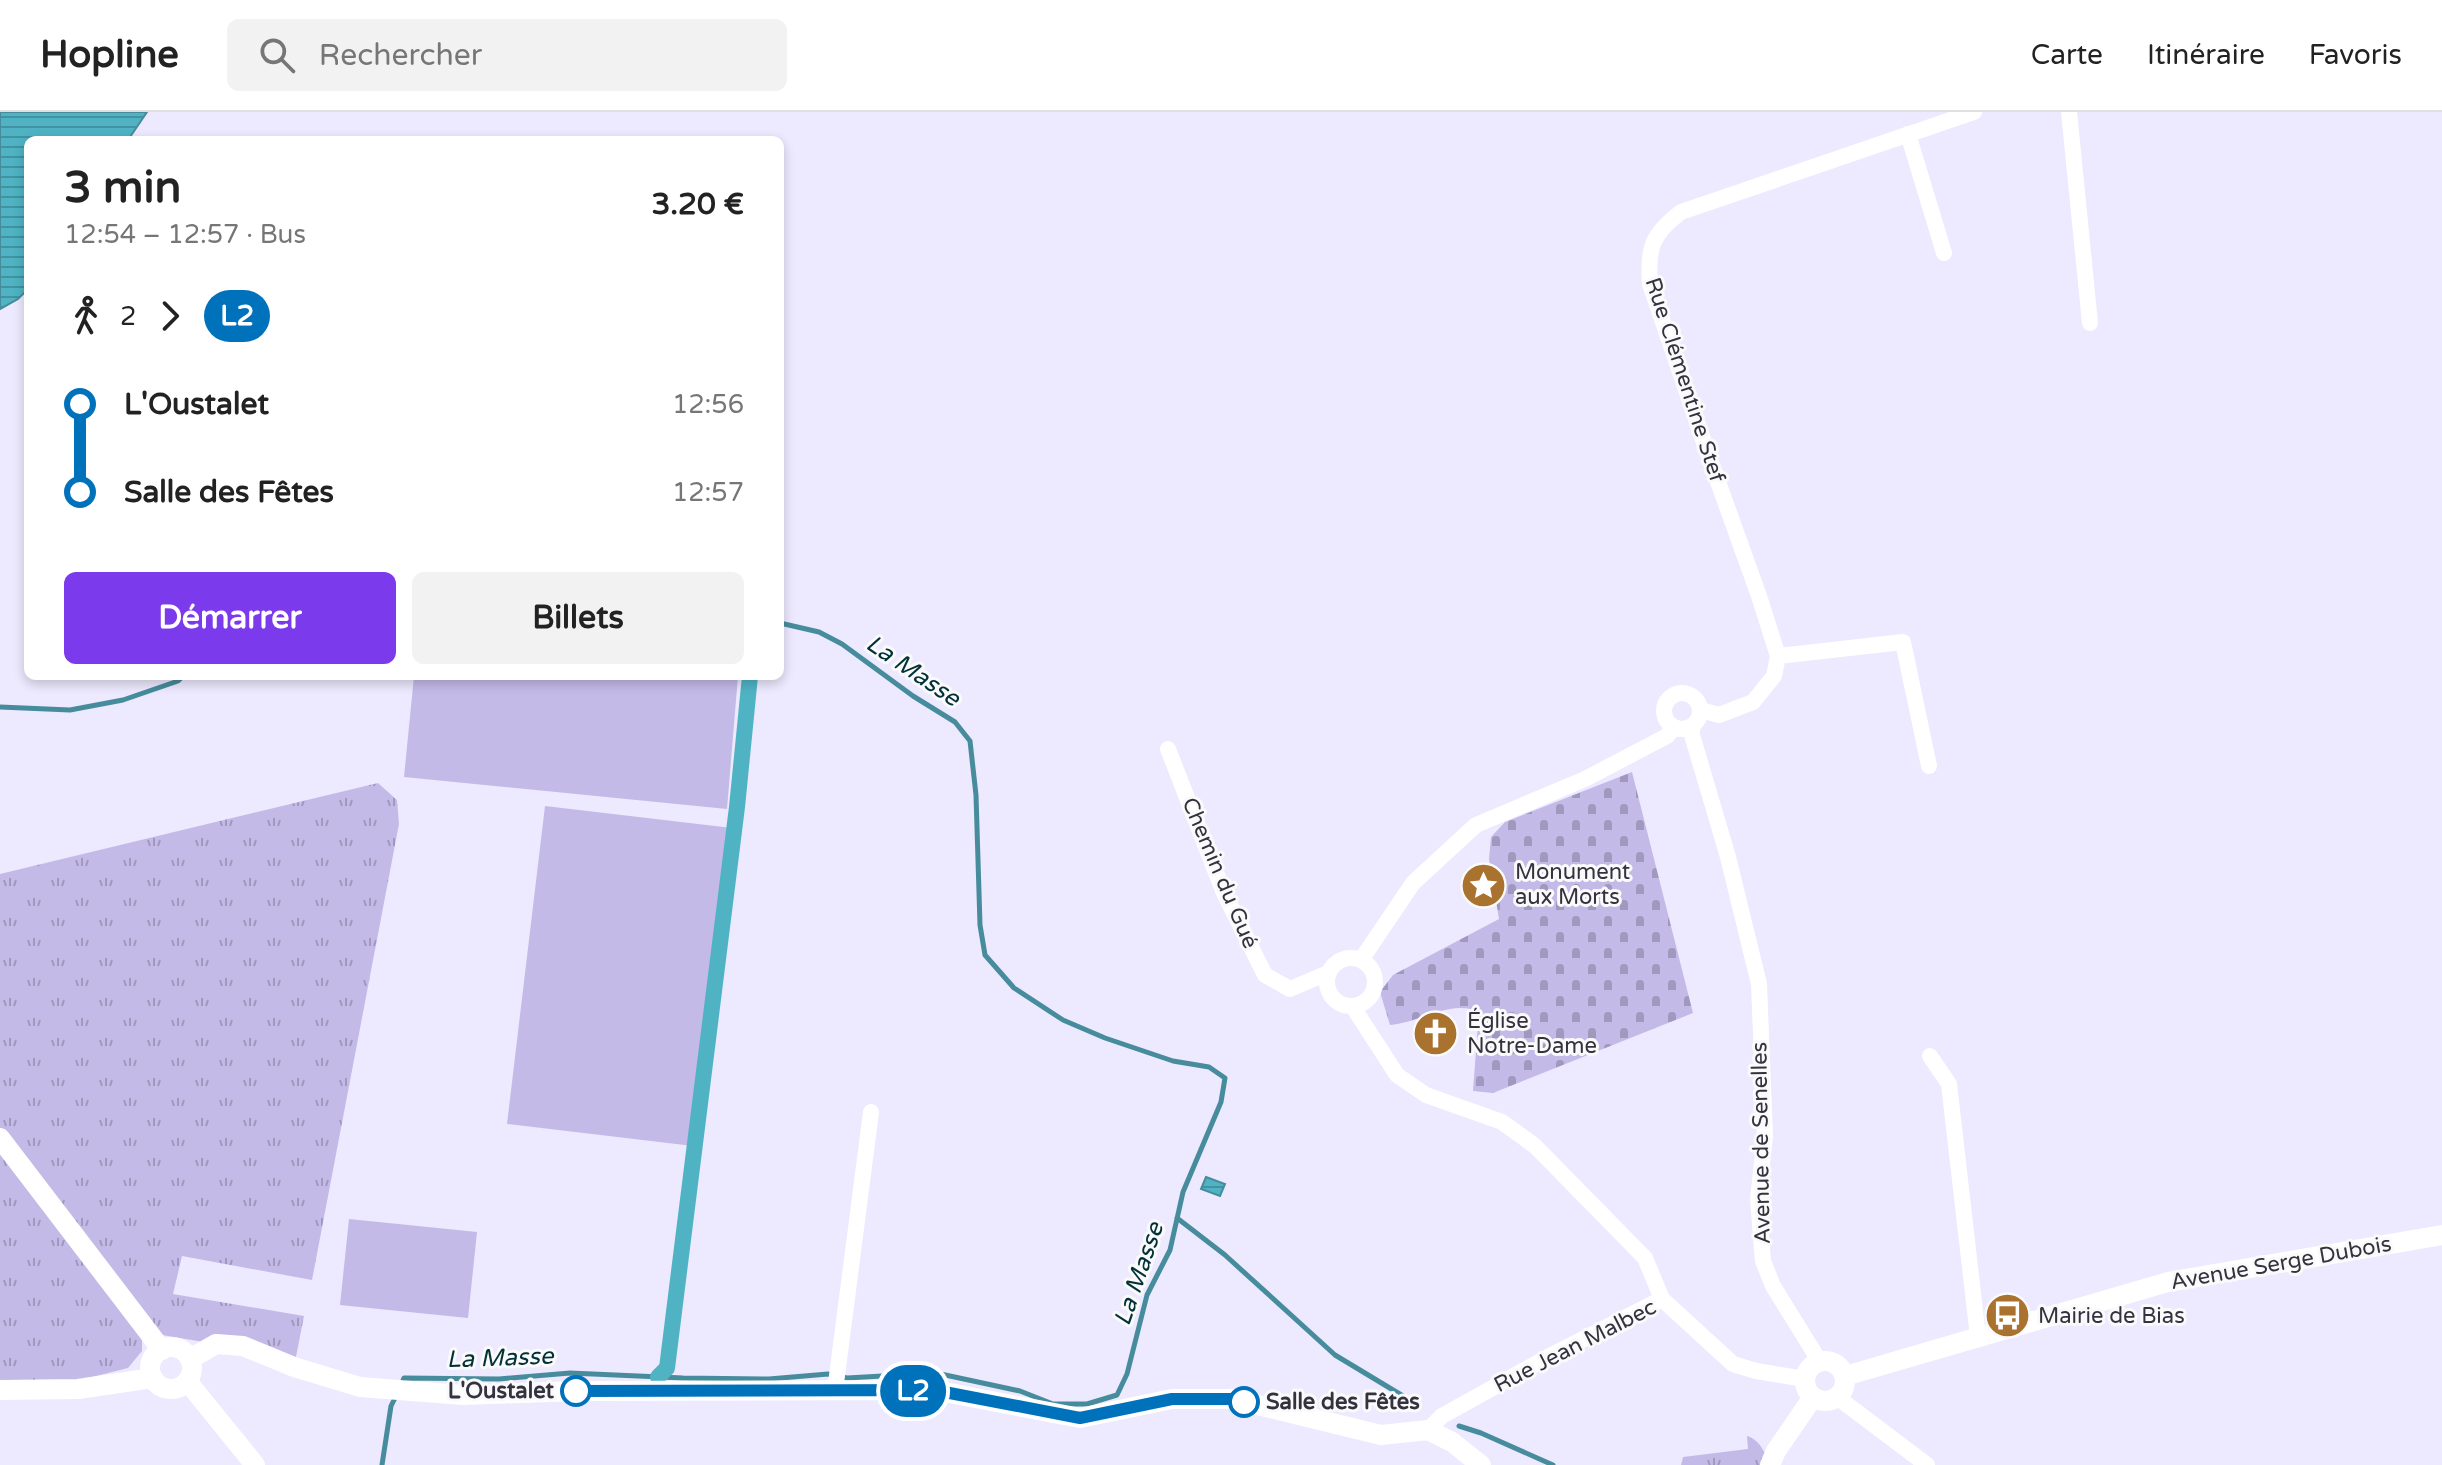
<!DOCTYPE html>
<html lang="fr">
<meta charset="utf-8">
<style>
:root{--surface:#fff;--page:#f2f2f2;--text:#222;--muted:#767676;--line:#e0e0e0;--accent:#7c3aed}
body{margin:0;font-family:"Varela Round",sans-serif;background:var(--page);color:var(--text);height:100vh;display:flex;flex-direction:column;font-size:30px;white-space:nowrap}
*{box-sizing:border-box;margin:0}
p{font-size:26px;color:var(--muted)}
.icon{flex:none;width:44px;height:44px;fill:none;stroke:currentColor;stroke-width:2;stroke-linecap:round;stroke-linejoin:round}
.map{position:relative;flex:1;overflow:hidden}
.sheet{position:absolute;left:24px;top:24px;width:760px;height:544px;display:flex;flex-direction:column;background:var(--surface);border-radius:12px;box-shadow:0 4px 12px #0003}
.sheet>*{flex:none}
.badge{padding:0 16px;border-radius:26px;font-size:28px;line-height:52px}
.map>.badge{position:absolute;translate:-50% -50%;box-shadow:0 0 0 4px #fff}
.legs{display:flex;align-items:center;gap:12px;height:88px;padding:0 40px;font-size:26px}
.legs p{margin-inline-start:auto}
.head{display:flex;align-items:center;justify-content:space-between;height:136px;padding:0 40px}
h1{font-size:44px;font-weight:800;line-height:60px}
.action{display:flex;gap:16px;margin-top:auto;padding:16px 40px}
.action a{flex:1;height:92px;border-radius:12px;background:var(--accent);color:#fff;font-size:32px;font-weight:800;line-height:92px;text-align:center}
.action a+a{background:var(--page);color:var(--text)}
ul{padding:0 40px;list-style:none}
li{display:flex;align-items:center;gap:28px;height:88px;font-size:30px}
li i{display:grid;place-items:center;width:12px;height:100%;margin:0 10px;background:currentColor}
li i::after{content:'';width:20px;height:20px;margin:-10px;border:6px solid;border-radius:50%;background:var(--surface)}
li p{margin-inline-start:auto}
li:first-child i{background:linear-gradient(#0000 50%,currentColor 0)}
li:last-child i{background:linear-gradient(currentColor 50%,#0000 0)}
header{display:flex;align-items:center;gap:48px;box-sizing:border-box;height:112px;padding:0 40px;background:var(--surface);border-bottom:2px solid var(--line)}
header strong{font-size:38px}
nav{display:flex;gap:44px;margin-inline-start:auto;font-size:28px}
.search{width:560px;height:72px;background:var(--page);display:flex;align-items:center;gap:20px;box-sizing:border-box;padding:0 28px;border-radius:12px;color:var(--muted);font-size:30px}
.map>svg:first-child{display:block}
</style>
<header>
<strong>Hopline</strong>
<div class="search"><svg class="icon" aria-label="search" viewBox="0 0 24 24"><circle cx="10" cy="10" r="6"/><path d="M15 15l6 6"/></svg>Rechercher</div>
<nav><a>Carte</a><a>Itinéraire</a><a>Favoris</a></nav>
</header>
<div class="map">
<svg width="2442" height="1353" viewBox="0 0 2442 1353">
<defs>
<pattern id="grass-tufts" width="24" height="20" patternUnits="userSpaceOnUse" patternTransform="scale(2)"><rect width="24" height="20" fill="#c4bae8"/><path d="M3 7l-1-3M5 7V3M7 7l1-3M15 17l-1-3M17 17v-4M19 17l1-3" fill="none" stroke="#a098bd"/></pattern>
<pattern id="cemetery-stones" width="16" height="16" patternUnits="userSpaceOnUse" patternTransform="scale(2)"><rect width="16" height="16" fill="#c4bae8"/><path d="M2 7V4a2 2 0 0 1 4 0v3zM10 15v-3a2 2 0 0 1 4 0v3z" fill="#a098bd"/></pattern>
<pattern id="water-rules" width="6" height="5" patternUnits="userSpaceOnUse" patternTransform="scale(2)"><rect width="6" height="5" fill="#4fb3c4"/><path d="M0 2.5h6" fill="none" stroke="#4292a1"/></pattern>
</defs>
<rect width="100%" height="100%" fill="#ede9fe"/>
<path fill="url(#grass-tufts)" d="M378 671 397 688 399 712 312 1168 182 1144 173 1182 304 1204 294 1255 216 1232 150 1221 0 1026V762Z
M0 1040 142 1224V1239L128 1256 72 1270 0 1269Z
M1747 1324C1757 1327 1761 1334 1766 1343L1761 1353H1681L1683 1345 1748 1337Z"/>
<path fill="url(#cemetery-stones)" d="M1632 660 1693 901 1493 981 1473 979 1478 912 1471 897C1444 891 1417 911 1390 913L1380 880 1393 863 1499 807 1489 747 1491 725 1505 710Z"/>
<path fill="#c4bae8" d="M414 564H738L727 697 404 665Z
M545 694 732 716 693 1034 507 1012Z
M349 1107 477 1120 468 1206 340 1193Z"/>
<path fill="url(#water-rules)" stroke="#478c9c" stroke-width="2" d="M0 0H147L128 28H28V177L18 187 0 197Z
M1206 1065 1225 1072 1220 1084 1201 1077Z"/>
<g fill="none" stroke-linecap="round" stroke-linejoin="round">
<path stroke="#478c9c" stroke-width="5" d="M0 595 70 598 123 588 178 569 183 564
M1177 1106 1225 1143 1335 1243 1408 1287
M402 1271 404 1266 499 1267 570 1261 683 1266 769 1267 828 1262 847 1266 936 1261 1020 1279 1053 1292H1087L1117 1283 1127 1262 1147 1183 1170 1138 1183 1080 1221 990 1225 966 1209 955 1173 949 1105 926 1063 908 1014 876 985 843 980 813 976 683 970 629 955 610 913 584 842 532 819 520 780 511
M1459 1314 1481 1321 1553 1353
M382 1353 391 1294 396 1284"/>
<path stroke="#4fb3c4" stroke-width="16" d="M658 1265 667 1256 737 695 750 564"/>
<path stroke="#fff" stroke-width="16" d="M2069 0 2090 211
M1908 22 1944 141
M1778 544 1903 530 1929 654
M1664 599a18 18 0 1 1 36 0a18 18 0 1 1-36 0Z
M1701 598 1719 603 1753 590 1774 564 1778 544 1759 484 1708 342 1650 172C1647 136 1652 122 1681 100L1974 0
M1692 614V623L1728 745 1759 872 1765 1024 1758 1087 1763 1149 1773 1174 1820 1250
M1168 637 1224 781 1265 863 1290 877 1328 861
M1327 870a24 24 0 1 1 48 0a24 24 0 1 1-48 0Z
M1361 848 1413 771 1476 713 1585 667 1667 624 1674 615
M1353 895 1397 963 1426 983 1502 1010 1535 1034 1645 1146 1662 1187
M1930 944 1949 972 1978 1225
M1662 1187 1733 1252 1756 1259 1805 1267
M835 1279 871 1000
M1837 1285 1927 1353
M1428 1318 1442 1304 1548 1245 1662 1187"/>
<path stroke="#fff" stroke-width="20" d="M0 1026 162 1238
M150 1256a21 21 0 1 1 42 0a21 21 0 1 1-42 0Z
M190 1247 216 1232 243 1234 294 1255 360 1275 463 1283 576 1279 934 1278 1080 1306 1172 1287H1233L1381 1323 1428 1318 1452 1330 1481 1353
M1805 1269a20 20 0 1 1 40 0a20 20 0 1 1-40 0Z
M1845 1264 2168 1170 2442 1123
M187 1269 255 1353
M0 1278 78 1277 153 1266
M1770 1353 1776 1339 1813 1285"/>
</g>
<g fill="none" stroke-linecap="round" stroke-linejoin="round">
<defs>
<path id="line-1" d="M576 1279 934 1278 1080 1306 1172 1287H1233L1244 1290"/>
</defs>
<use href="#line-1" stroke="#fff" stroke-width="18"/>
<use href="#line-1" stroke="#0072bc" stroke-width="12"/>
</g>
<defs>
<symbol id="sight-disc" viewBox="-11 -11 22 22"><circle r="9.5" fill="#a9722e" stroke="#fafafa"/><path d="M0-6L1.8-2.2L6-1.7L2.9 1.2L3.7 5.4L0 3.3L-3.7 5.4L-2.9 1.2L-6-1.7L-1.8-2.2Z" fill="#fff"/></symbol>
<symbol id="church-disc" viewBox="-11 -11 22 22"><circle r="9.5" fill="#a9722e" stroke="#fafafa"/><path d="M-1.2-6h2.4v3.5h3.3v2.4h-3.3V6h-2.4V-.1h-3.3v-2.4h3.3Z" fill="#fff"/></symbol>
<symbol id="bus-disc" viewBox="-11 -11 22 22"><circle r="9.5" fill="#a9722e" stroke="#fafafa"/><path d="M-5-6H5V4H4V6H2V4H-2V6H-4V4H-5ZM-3.5-4V0h7V-4ZM-3.5 1.2v1.5H-2V1.2ZM2 1.2v1.5H3.5V1.2Z" fill="#fff"/></symbol>
</defs>
<g fill-rule="evenodd">
<use href="#sight-disc" x="1458" y="748" width="51" height="51"/>
<use href="#church-disc" x="1410" y="896" width="51" height="51"/>
<use href="#bus-disc" x="1982" y="1178" width="51" height="51"/>
</g>
<g fill="#fff" stroke="#0072bc" stroke-width="4">
<circle cx="576" cy="1279" r="14"/>
<circle cx="1244" cy="1290" r="14"/>
</g>
<g text-anchor="middle" dominant-baseline="central" stroke-width="6" stroke-linejoin="round" paint-order="stroke">
<g font-size="22" fill="#35323f" stroke="#fafafa">
<text transform="translate(1685 268) rotate(72)">Rue Clémentine Stef</text>
<text transform="translate(1220 761) rotate(67)">Chemin du Gué</text>
<text transform="translate(1761 1031) rotate(-91)">Avenue de Senelles</text>
<text transform="translate(2281 1151) rotate(-10)">Avenue Serge Dubois</text>
<text transform="translate(1575 1234) rotate(-27)">Rue Jean Malbec</text>
</g>
<g font-size="22" fill="#35323f" stroke="#fafafa" text-anchor="start">
<text x="1515" y="760">Monument<tspan x="1515" dy="25">aux Morts</tspan></text>
<text x="1467" y="909">Église<tspan x="1467" dy="25">Notre-Dame</tspan></text>
<text x="2038" y="1204">Mairie de Bias</text>
</g>
<g font-size="22" font-weight="bold" fill="#35323f" stroke="#fafafa" text-anchor="end">
<text x="554" y="1279">L'Oustalet</text>
<text x="1266" y="1290" text-anchor="start">Salle des Fêtes</text>
</g>
<g font-size="24" font-style="italic" fill="#003038" stroke="#fafafa">
<text transform="translate(913 559) rotate(34)">La Masse</text>
<text transform="translate(1139 1162) rotate(-71)">La Masse</text>
<text transform="translate(500 1246) rotate(-2)">La Masse</text>
</g>
</g>
</svg>
<b class="badge" style="left:913px;top:1279px;background:#0072bc;color:#fff">L2</b>
<section class="sheet">
<div class="head"><div><h1>3 min</h1><p>12:54 – 12:57 · Bus</p></div><b>3.20 €</b></div>
<div class="legs"><svg class="icon" aria-label="walk" viewBox="0 0 24 24"><circle cx="13" cy="4" r="2"/><path d="M13 8l-2 6 4 7M11 14l-3 7M7 12l3-4h3l4 4"/></svg>2<svg class="icon" aria-label="forward" viewBox="0 0 24 24"><path d="M9 5l7 7-7 7"/></svg><b class="badge" style="background:#0072bc;color:#fff">L2</b></div>
<ul>
<li><i style="color:#0072bc"></i><b>L'Oustalet</b><p>12:56</p></li>
<li><i style="color:#0072bc"></i><b>Salle des Fêtes</b><p>12:57</p></li>
</ul>
<div class="action"><a>Démarrer</a><a>Billets</a></div>
</section>
</div>
